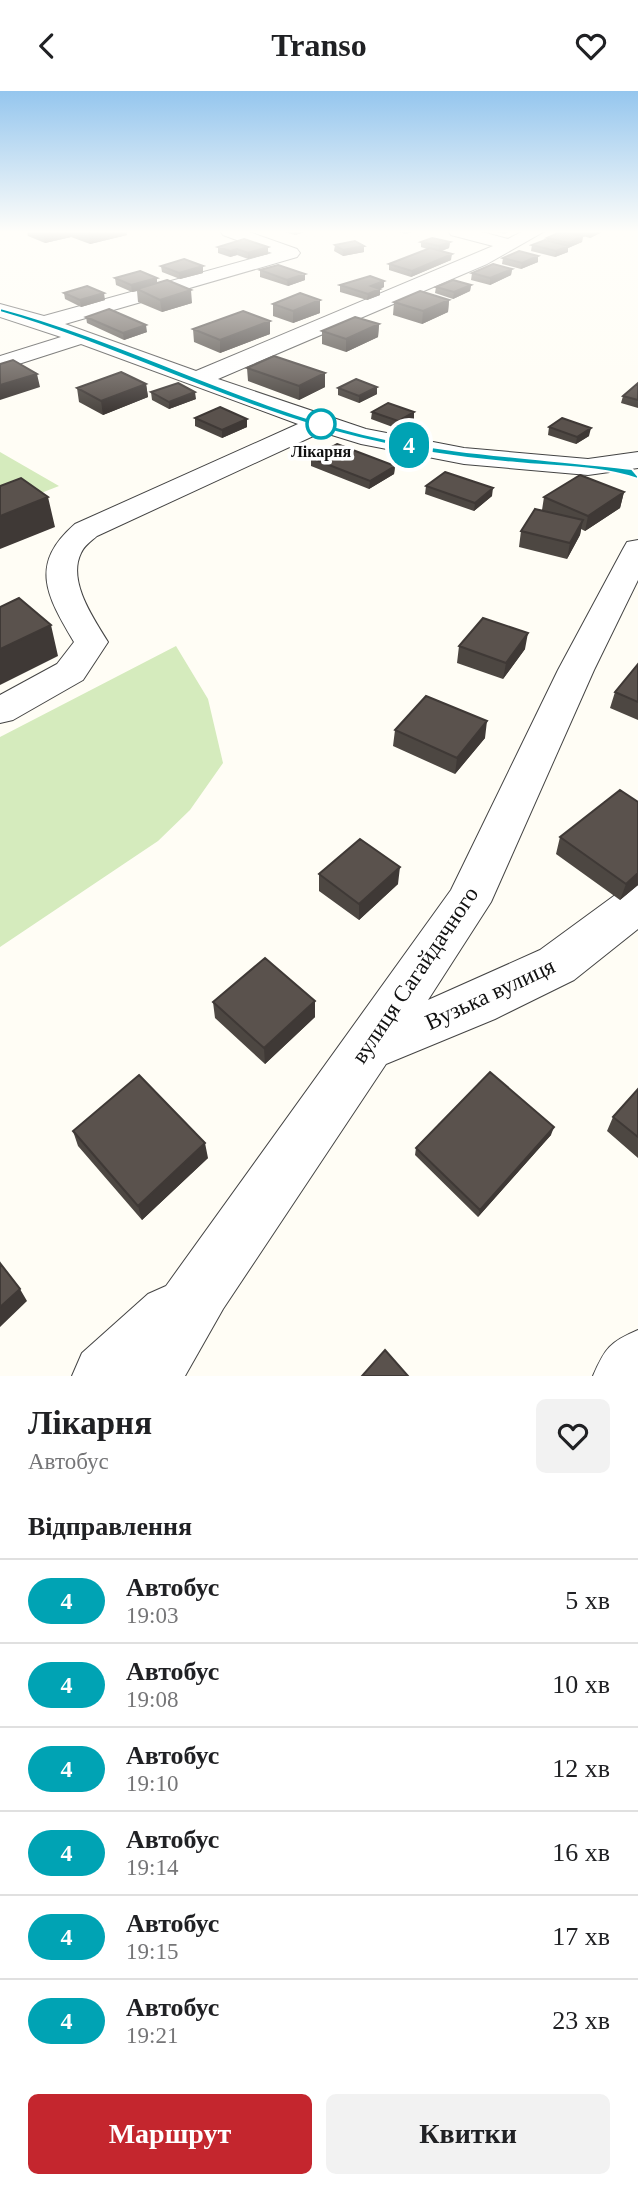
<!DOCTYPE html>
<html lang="uk">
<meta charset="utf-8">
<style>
:root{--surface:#fff;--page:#f2f2f2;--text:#202124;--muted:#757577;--line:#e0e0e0;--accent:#c4262e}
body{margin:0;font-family:"Times New Roman",serif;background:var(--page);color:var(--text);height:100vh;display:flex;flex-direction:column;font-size:26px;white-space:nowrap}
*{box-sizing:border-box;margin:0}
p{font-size:23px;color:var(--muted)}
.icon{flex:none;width:38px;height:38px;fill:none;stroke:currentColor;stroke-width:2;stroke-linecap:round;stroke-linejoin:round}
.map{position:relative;height:1285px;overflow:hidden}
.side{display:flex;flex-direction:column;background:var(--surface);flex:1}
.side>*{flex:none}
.badge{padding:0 14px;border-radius:23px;font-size:24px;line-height:46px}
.map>.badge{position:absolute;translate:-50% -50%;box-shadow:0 0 0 4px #fff}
h2{padding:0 28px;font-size:26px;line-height:63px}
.round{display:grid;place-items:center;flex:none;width:74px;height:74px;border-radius:10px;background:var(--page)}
.headline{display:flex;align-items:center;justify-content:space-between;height:119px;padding:0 28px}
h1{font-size:33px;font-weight:800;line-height:52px}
.action{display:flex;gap:14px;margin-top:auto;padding:14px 28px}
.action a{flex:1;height:80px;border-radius:10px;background:var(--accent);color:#fff;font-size:28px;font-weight:800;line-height:80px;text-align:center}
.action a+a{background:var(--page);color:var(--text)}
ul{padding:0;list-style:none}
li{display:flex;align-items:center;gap:21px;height:84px;padding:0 28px;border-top:2px solid var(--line)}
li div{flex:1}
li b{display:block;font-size:26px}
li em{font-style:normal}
li .badge{min-width:77px;font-weight:700;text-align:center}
header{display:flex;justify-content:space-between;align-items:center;height:91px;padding:0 28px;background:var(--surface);font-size:32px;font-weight:800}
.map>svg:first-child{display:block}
</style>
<header><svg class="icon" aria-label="back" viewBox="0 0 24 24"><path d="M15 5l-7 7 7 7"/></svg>Transo<svg class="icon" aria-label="heart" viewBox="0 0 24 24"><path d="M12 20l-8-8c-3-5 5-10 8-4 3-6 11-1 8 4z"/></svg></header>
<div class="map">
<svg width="638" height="1285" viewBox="0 0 638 1285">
<rect width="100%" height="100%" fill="#fffdf5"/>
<path fill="#d5ebbd" d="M0 361 59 395 0 418Z
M176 555 208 608 223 672 190 719 158 750 0 856V646Z"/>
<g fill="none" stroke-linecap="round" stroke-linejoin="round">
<defs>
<path id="minor" d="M220 140H246L297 158 300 162 297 166 65 233 196 280 493 155 451 144 448 140H478L508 148 523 140H545L487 173 218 288 366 338 464 357 588 368 638 361V377L588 384 464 373 361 353 322 341 97 445C91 450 84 455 81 462 67 490 94 528 108 551L83 589 13 629 0 632V604L57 573 74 551C46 504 29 473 75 433L298 333 81 253 0 279V265L61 246 0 226V213L44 225 272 162 223 144Z
M638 449V489L594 579 491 811 428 909 540 859 622 799 638 794V838L574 889 495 928 386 973 223 1218 185 1285H72L82 1262 148 1203 166 1195 451 799 558 579 623 458 627 451Z
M638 1239V1285H593C605 1257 610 1251 638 1239Z"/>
</defs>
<use href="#minor" stroke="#444" stroke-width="2"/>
<use href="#minor" fill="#fff" fill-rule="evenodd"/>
</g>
<path fill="#4d4742" d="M27 140H126L127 144 90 153 71 146 45 152 28 145Z
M282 140H308L295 144Z
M396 140H415L406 143Z
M493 140H511L505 143Z
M567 140H604L590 147 583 145 582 151 568 157V161L555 166 531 160 532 154 547 149V147L567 141Z
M421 151H450L449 157 441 160 451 169 411 186 389 179V173L427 158 421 156Z
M335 154 364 161 343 165 334 160Z
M218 156 268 163 248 168 237 164 230 166 218 162Z
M503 167 538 171 521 178 502 173Z
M161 175H203V182L180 188 162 181Z
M512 178 511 184 490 194 471 189 472 182Z
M260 179 305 189 288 195 260 186Z
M115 187 157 192 192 212 162 221 138 211 137 200 132 201 116 194Z
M340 194 384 196 380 198V204L367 209 340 201Z
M471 194 470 200 453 208 435 202 436 196Z
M64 202 105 209 81 216 65 208Z
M449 209 448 221 422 233 393 224 394 211Z
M273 213 320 222 293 232 273 225Z
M86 226 147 241 124 249 87 232Z
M270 230V243L220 262 194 251 193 238Z
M379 233 378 246 346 261 322 253V240Z
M247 277 325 282V296L299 309 248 290Z
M638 292V317L621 312 623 305Z
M146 293 148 306 103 324 79 311 77 297Z
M377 296V303L359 312 338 304V297Z
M151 301 196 308 169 318 152 309Z
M372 321H414V329L398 338 371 328Z
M195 327 247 328V336L222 347 195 335Z
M549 336 589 345 576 353 548 344Z
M311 367 395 375 394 383 369 398 311 375Z
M426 395 492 405 474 420 425 403Z
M624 401 620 417 585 440 581 438 580 444 567 468 519 456 521 440 542 419 544 406Z
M459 555 525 558 503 588 457 572Z
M638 573V629L610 617 615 601Z
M395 639 485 647 455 683 393 655Z
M638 711V794L620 809 556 763 560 746Z
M319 783 398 793 359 829 319 800Z
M315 910V926L265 973 215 927 213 911Z
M638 998V1067L607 1040 613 1026Z
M73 1040 208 1067 142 1129 78 1055Z
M551 1044 478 1126 415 1064 416 1057Z"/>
<path fill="#3f3936" d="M43 140H70L71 146 45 152Z
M89 140H126L127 144 90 153Z
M295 140H308L295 144Z
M593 140H604L590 147 591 141Z
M583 145 582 151 568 157V161L555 166 556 160 568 155 569 152Z
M450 151 449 157 439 161V155Z
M364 155V161L343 165V159Z
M268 156V163L248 168V162Z
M237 158V164L230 166V160Z
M452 163 451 169 411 186 412 180Z
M538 165V171L521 178 522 172Z
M203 175V182L180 188 179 182Z
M512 178 511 184 490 194V187Z
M305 183V189L288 195 287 189Z
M157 187V194L137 198V200L132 201 131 194Z
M384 190V196L371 201V195Z
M471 194 470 200 453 208 454 201Z
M380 198V204L367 209 368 203Z
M191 199 192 212 162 221 160 209Z
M104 202 105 209 81 216 80 209Z
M320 209V222L293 232V220Z
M449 209 448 221 422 233 423 220Z
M270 230V243L220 262V249Z
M379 233 378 246 346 261V248Z
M146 234 147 241 124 249 123 242Z
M325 282V296L299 309V295Z
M37 283 40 296 0 309V294Z
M146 293 148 306 103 324 101 310Z
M377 296V303L359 312V305Z
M195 301 196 308 169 318V311Z
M414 321V329L398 338V330Z
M247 328V336L222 347V339Z
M591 337 589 345 576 353 577 346Z
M395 375 394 383 369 398 370 390Z
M493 397 492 405 474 420 475 412Z
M624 401 620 417 585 440 588 425Z
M48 406 55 436 0 458V425Z
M583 429 580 444 567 468 570 452Z
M51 534 58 565 0 594V558Z
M528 542 525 558 503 588 506 572Z
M487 630 485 647 455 683 457 667Z
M400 776 398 793 359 829V813Z
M638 782V794L620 809 626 793Z
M315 910V926L265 973 264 957Z
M554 1036 551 1044 478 1126 480 1119Z
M205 1052 208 1067 142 1129 138 1115Z
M20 1198 27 1210 0 1236V1216Z"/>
<path fill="#5a524d" stroke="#3f3936" stroke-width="2" d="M562 140 583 145 569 152 547 147Z
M432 147 450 151 439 155 421 151Z
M244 148 268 156 248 162 237 158 230 160 218 156Z
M545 149 569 155 556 160 532 154Z
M355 150 364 155 343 159 335 154Z
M430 157 452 163 412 180 389 173Z
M519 160 538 165 522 172 503 167Z
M184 168 203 175 179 182 161 175Z
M493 173 512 178 490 187 472 182Z
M278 174 305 183 287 189 260 179Z
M140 180 157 187 131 194 115 187Z
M370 185 384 190 371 195 380 198 368 203 340 194Z
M167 189 191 199 160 209 137 198Z
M453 189 471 194 454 201 436 196Z
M87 195 104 202 80 209 64 202Z
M420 200 449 209 423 220 394 211Z
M300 202 320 209 293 220 273 213Z
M109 218 146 234 123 242 86 226Z
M243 220 270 230 220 249 193 238Z
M355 226 379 233 346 248 322 240Z
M274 265 325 282 299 295 247 277Z
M13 269 37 283 0 294V273Z
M121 281 146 293 101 310 77 297Z
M356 288 377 296 359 305 338 297Z
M178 292 195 301 169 311 151 301Z
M638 292V309L623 305Z
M388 312 414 321 398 330 372 321Z
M220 316 247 328 222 339 195 327Z
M562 327 591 337 577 346 549 336Z
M337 353 395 375 370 390 311 367Z
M445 381 493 397 475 412 426 395Z
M580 384 624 401 588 425 544 406Z
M21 387 48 406 0 425V395Z
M535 418 583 429 570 452 521 440Z
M19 507 51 534 0 558V516Z
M483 527 528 542 506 572 459 555Z
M638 573V611L615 601Z
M426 605 487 630 457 667 395 639Z
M620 699 638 711V782L626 793 560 746Z
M360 748 400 776 359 813 319 783Z
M265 867 315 910 264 957 213 911Z
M490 981 554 1036 480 1119 416 1057Z
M139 984 205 1052 138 1115 73 1040Z
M638 998V1046L613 1026Z
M0 1172 20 1198 0 1216Z
M385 1259 408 1285H362Z"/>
<linearGradient id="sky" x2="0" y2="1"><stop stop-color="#95c6ee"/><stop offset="0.44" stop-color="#fffefa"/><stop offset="1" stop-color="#fffefa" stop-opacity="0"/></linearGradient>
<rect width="638" height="320" fill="url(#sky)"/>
<path fill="#00a3b4" stroke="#fff" stroke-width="2" d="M0 217C124 250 238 312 363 343 451 364 542 367 632 378L638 385V388C601 375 556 376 517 372 464 368 411 360 359 347 235 317 120 256 0 221Z"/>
<circle fill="#fff" stroke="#00a3b4" stroke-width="3.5" cx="321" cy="333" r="14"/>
<g text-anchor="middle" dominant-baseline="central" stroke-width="7" stroke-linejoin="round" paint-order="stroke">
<g font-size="16" font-weight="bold" fill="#111" stroke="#fff">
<text x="321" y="360">Лікарня</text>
</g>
<g font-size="23" fill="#111" stroke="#fff">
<text transform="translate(415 884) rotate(-56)">вулиця Сагайдачного</text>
<text transform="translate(490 903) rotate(-25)">Вузька вулиця</text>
</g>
</g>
</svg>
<b class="badge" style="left:409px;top:354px;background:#00a3b4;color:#fff">4</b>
</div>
<section class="side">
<div class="headline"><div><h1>Лікарня</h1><p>Автобус</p></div><a class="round"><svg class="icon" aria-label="heart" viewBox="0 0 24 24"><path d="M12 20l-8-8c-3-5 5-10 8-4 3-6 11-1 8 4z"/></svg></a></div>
<h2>Відправлення</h2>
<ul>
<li><span class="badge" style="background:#00a3b4;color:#fff">4</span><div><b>Автобус</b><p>19:03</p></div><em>5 хв</em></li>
<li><span class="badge" style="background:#00a3b4;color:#fff">4</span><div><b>Автобус</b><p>19:08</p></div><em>10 хв</em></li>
<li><span class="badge" style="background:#00a3b4;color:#fff">4</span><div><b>Автобус</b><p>19:10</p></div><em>12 хв</em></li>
<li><span class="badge" style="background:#00a3b4;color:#fff">4</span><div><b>Автобус</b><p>19:14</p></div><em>16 хв</em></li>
<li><span class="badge" style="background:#00a3b4;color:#fff">4</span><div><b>Автобус</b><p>19:15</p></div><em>17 хв</em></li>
<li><span class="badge" style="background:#00a3b4;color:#fff">4</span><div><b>Автобус</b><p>19:21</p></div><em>23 хв</em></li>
</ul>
<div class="action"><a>Маршрут</a><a>Квитки</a></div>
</section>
